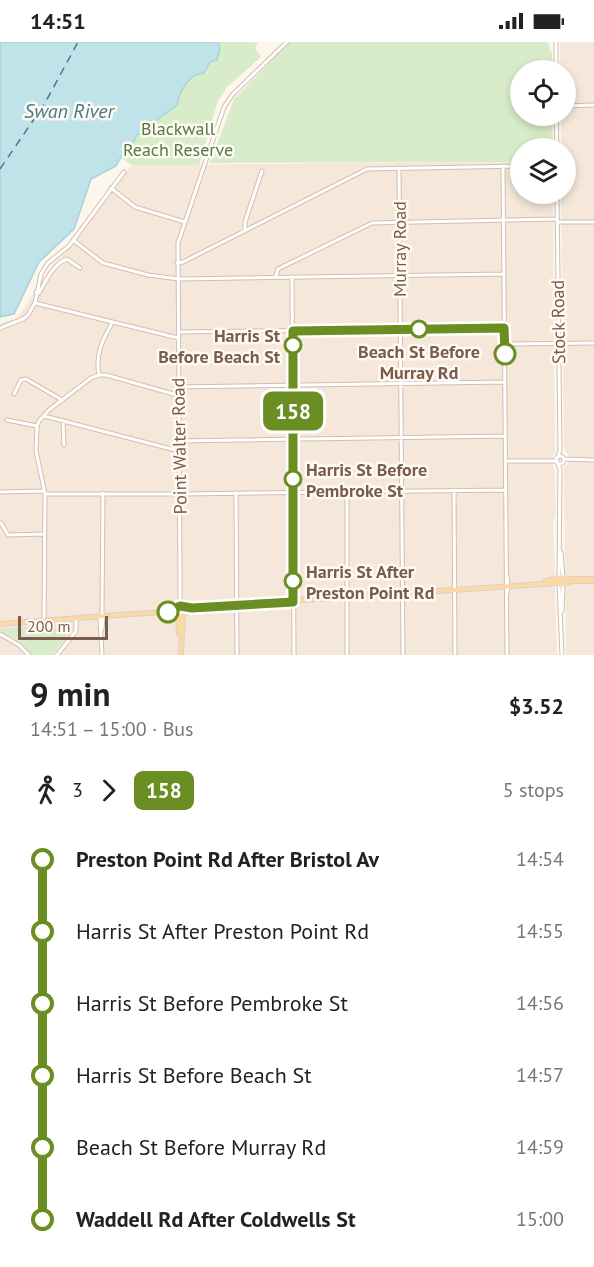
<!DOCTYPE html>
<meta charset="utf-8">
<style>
:root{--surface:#fff;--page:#f2f2f2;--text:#222;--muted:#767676}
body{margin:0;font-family:"PT Sans",sans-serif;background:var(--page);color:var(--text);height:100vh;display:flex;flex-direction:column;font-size:22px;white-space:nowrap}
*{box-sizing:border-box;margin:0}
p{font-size:20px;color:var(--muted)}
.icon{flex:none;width:33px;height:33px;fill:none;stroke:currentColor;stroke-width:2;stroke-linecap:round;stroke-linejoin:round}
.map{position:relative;height:613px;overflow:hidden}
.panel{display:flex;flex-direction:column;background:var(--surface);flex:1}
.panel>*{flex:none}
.badge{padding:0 12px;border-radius:9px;font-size:21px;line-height:39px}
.controls{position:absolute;left:510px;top:18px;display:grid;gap:12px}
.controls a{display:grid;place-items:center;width:66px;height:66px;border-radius:50%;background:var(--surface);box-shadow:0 3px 9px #0003;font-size:30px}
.scale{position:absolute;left:18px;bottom:15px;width:90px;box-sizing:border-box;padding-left:6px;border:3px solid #7a5c4d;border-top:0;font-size:16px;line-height:21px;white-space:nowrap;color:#7a5c4d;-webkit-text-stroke:4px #fffaf3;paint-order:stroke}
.map>.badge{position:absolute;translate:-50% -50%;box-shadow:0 0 0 3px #fff}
.legs{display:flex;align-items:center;gap:9px;height:66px;padding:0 30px;font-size:20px}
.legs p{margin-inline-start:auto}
.summary{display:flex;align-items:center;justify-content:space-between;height:102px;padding:0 30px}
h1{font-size:33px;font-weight:800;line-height:45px}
ul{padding:0 30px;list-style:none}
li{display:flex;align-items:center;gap:21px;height:72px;font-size:22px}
li i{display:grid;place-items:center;width:9px;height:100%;margin:0 8px;background:currentColor}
li i::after{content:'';width:15px;height:15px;margin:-8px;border:4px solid;border-radius:50%;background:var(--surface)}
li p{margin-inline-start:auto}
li:first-child i{background:linear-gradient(#0000 50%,currentColor 0)}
li:last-child i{background:linear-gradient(currentColor 50%,#0000 0)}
.status{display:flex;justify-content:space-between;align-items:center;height:42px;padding:0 30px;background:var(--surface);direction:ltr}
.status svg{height:16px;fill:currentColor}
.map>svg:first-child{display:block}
</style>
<div class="status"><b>14:51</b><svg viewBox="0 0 49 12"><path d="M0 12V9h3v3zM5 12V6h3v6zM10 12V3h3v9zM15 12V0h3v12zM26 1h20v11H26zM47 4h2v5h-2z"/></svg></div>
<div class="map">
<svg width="594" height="613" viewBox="0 0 594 613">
<rect width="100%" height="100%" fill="#fdf6ec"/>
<path fill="#f5e8da" d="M560 0H594V613H566L564 425 568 422V413L564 406 561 166V152H566V106H561V74H566V28H560Z
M520 120V152H553L555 411 553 413V423L555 429 556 472 553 481 555 532 553 535V544L555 546 557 613H0V282L18 275 53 222 71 205 132 123Z"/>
<path fill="#fde8e0" d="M271 370H288V393H271Z"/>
<path fill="#d8ecc9" d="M218 0H258L255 6 261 15 227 45 218 59 199 123H132L121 116 125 108 132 102 137 93 149 87 157 78 176 63C181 44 188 41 202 29 208 23 209 20 217 18L220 6Z
M290 0H547L549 2 550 10 552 9V28H520V74H552L553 106H520V120L210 121 234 57Z
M70 581 72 587 52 613H32L17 597 0 589V587Z"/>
<path fill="#bfe3e8" stroke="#a5d3da" stroke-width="1.5" d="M0 0H218L220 6 217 18 210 20 204 31C189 32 179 50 177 63L157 78 149 87 137 93 132 102 125 108 116 124 91 137 74 187 39 220 14 272 0 275Z"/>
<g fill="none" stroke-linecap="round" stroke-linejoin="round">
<path stroke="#437c86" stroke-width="1.5" stroke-dasharray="8 6" stroke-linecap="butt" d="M0 127 45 61 78 0"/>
<defs>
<path id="minor" d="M556 0V28
M566 64 594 63
M556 74 557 106
M503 124 507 613
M399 126 403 613
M111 146 135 165 185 180
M557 152 560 408 558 415
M557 180H594
M245 189V180L262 129
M73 198 103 221 148 233 179 237 504 232
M177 221 183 220 367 127 520 124
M276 234 278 227 372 181 557 177
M292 235 294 613
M36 250 39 251C46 239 53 222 67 217L80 226
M35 261 178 296
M0 286 23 277 28 273 35 261 41 232 48 221 69 204 124 130
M178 290 504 286
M505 302 594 301
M99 333C95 313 102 299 112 281
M178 345 505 340
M14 352 21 338 26 337 62 358
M44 374 179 409
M7 378 37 384
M63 379 64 403
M179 399 505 394
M556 418a4 4 0 1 1 8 0a4 4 0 1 1-8 0Z
M564 417 594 418
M506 419H557
M558 421 560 428 559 536
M454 448 455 613
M0 450 44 449
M236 451 237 613
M45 452H181L506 448
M1 481 8 493 44 492
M561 510 563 536
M507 534 508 544 507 552
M559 542 562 613
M178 565 180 557V535L178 201 224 65 233 52 287 0
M562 569 563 542
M44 579 45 452 36 409 37 384 39 379 49 368 91 336 99 333H106L177 353
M102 587 103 575
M0 592 19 603 29 613
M57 613 76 589V577
M102 613 100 576 102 573 103 451
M347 613V450"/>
<path id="major" d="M557 539a4 4 0 1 1 8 0a4 4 0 1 1-8 0Z
M564 537H594
M546 539 558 536
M564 541 574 539H594
M175.5 569a4.5 4.5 0 1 1 9 0a4.5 4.5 0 1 1-9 0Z
M184 566 558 541
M184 571 195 568
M131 572 169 570 177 571
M178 573 179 592
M0 582 131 572
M181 613 183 572"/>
</defs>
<use href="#minor" stroke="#d1beb0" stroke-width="5"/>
<use href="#major" stroke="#dad1cd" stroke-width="6"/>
<use href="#minor" stroke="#fff" stroke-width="3"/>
<use href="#major" stroke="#fbd9a5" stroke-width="4"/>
</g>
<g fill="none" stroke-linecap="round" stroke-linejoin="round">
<defs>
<path id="line-1" d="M168 570 180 564 192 566 293 560V289L504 286 505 312"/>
</defs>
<use href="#line-1" stroke="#fff" stroke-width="14"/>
<use href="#line-1" stroke="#6b8e23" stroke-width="9"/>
</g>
<g fill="#fff" stroke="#6b8e23" stroke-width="3">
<circle cx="419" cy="287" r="8"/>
<circle cx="293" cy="303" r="8"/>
<circle cx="505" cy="312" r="10"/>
<circle cx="293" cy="437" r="8"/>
<circle cx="293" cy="539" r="8"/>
<circle cx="168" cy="570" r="10"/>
</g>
<g text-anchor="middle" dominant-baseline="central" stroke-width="5" stroke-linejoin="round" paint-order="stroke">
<g font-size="18" fill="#537a41" stroke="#fffaf3">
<text x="178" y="86">Blackwall<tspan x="178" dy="21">Reach Reserve</tspan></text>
</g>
<g font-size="18" fill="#7a5c4d" stroke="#fffaf3">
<text transform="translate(399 207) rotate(-90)">Murray Road</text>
<text transform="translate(558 280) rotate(-91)">Stock Road</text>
<text transform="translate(179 404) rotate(-91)">Point Walter Road</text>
</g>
<g font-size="18" font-weight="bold" fill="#7a5c4d" stroke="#fffaf3" text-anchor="start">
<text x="280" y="293" text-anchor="end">Harris St<tspan x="280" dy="21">Before Beach St</tspan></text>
<text x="419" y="309" text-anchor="middle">Beach St Before<tspan x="419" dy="21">Murray Rd</tspan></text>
<text x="306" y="427">Harris St Before<tspan x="306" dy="21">Pembroke St</tspan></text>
<text x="306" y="529">Harris St After<tspan x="306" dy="21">Preston Point Rd</tspan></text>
</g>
<g font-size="20" font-style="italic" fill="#437c86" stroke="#fffaf3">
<text x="69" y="69">Swan River</text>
</g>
</g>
</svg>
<div class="controls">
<a><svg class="icon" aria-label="locate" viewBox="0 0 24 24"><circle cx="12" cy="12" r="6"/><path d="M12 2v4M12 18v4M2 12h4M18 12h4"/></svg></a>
<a><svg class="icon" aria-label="layers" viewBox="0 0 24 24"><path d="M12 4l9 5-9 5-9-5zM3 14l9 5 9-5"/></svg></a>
</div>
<div class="scale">200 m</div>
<b class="badge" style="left:293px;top:369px;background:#6b8e23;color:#fff">158</b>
</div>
<section class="panel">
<div class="summary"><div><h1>9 min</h1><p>14:51 – 15:00 · Bus</p></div><b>$3.52</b></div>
<div class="legs"><svg class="icon" aria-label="walk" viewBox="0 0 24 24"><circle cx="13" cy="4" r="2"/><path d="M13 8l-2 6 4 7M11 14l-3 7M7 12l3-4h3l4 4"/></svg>3<svg class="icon" aria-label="forward" viewBox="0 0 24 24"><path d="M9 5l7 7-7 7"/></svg><b class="badge" style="background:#6b8e23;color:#fff">158</b><p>5 stops</p></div>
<ul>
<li><i style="color:#6b8e23"></i><b>Preston Point Rd After Bristol Av</b><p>14:54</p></li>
<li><i style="color:#6b8e23"></i><span>Harris St After Preston Point Rd</span><p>14:55</p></li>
<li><i style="color:#6b8e23"></i><span>Harris St Before Pembroke St</span><p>14:56</p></li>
<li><i style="color:#6b8e23"></i><span>Harris St Before Beach St</span><p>14:57</p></li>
<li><i style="color:#6b8e23"></i><span>Beach St Before Murray Rd</span><p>14:59</p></li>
<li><i style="color:#6b8e23"></i><b>Waddell Rd After Coldwells St</b><p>15:00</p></li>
</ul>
</section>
